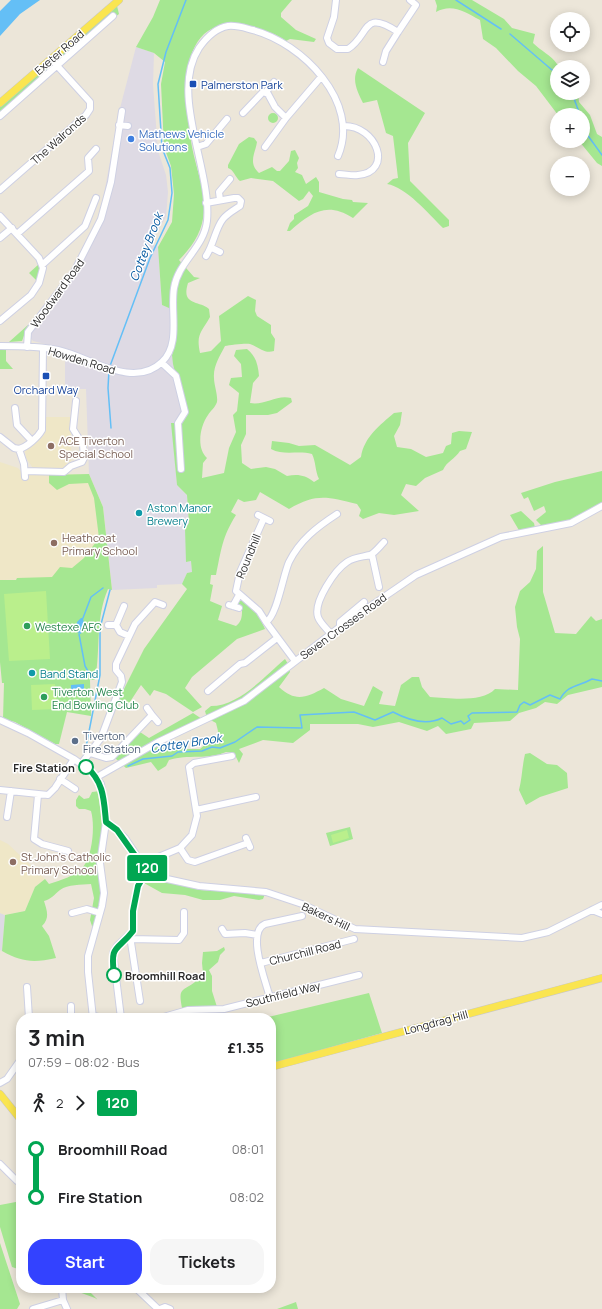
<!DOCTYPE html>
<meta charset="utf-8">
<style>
:root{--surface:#fff;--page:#f6f6f6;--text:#202124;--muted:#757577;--accent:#3342ff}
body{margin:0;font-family:Manrope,sans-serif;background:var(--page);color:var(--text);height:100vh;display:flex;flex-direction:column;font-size:15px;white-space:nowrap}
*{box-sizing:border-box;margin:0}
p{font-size:13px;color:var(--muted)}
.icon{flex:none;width:22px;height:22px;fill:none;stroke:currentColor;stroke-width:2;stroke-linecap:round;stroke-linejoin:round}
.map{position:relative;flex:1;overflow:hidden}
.details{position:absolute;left:16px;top:1013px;width:260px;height:280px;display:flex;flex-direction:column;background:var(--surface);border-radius:16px;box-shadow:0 2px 10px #0003}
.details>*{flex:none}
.badge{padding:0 8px;border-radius:3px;font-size:14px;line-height:26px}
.buttons{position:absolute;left:550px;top:12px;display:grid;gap:8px}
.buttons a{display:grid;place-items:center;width:40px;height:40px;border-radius:50%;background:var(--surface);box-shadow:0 2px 10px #0003;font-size:20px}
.map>.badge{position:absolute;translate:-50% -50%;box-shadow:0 0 0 2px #fff}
.legs{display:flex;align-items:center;gap:6px;height:44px;padding:0 12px;font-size:13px}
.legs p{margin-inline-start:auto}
.summary{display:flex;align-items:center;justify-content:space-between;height:68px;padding:0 12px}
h1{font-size:22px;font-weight:700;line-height:30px}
.primary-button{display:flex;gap:8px;margin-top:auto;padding:8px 12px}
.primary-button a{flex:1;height:46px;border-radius:16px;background:var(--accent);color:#fff;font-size:16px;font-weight:700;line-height:46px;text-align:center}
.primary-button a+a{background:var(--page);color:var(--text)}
ul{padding:0 12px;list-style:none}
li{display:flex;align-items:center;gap:14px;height:48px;font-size:15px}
li i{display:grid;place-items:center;width:6px;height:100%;margin:0 5px;background:currentColor}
li i::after{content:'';width:10px;height:10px;margin:-5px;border:3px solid;border-radius:50%;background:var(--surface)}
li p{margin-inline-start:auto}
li:first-child i{background:linear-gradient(#0000 50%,currentColor 0)}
li:last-child i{background:linear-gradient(currentColor 50%,#0000 0)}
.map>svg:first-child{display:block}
</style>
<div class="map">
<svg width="602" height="1309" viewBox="0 0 602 1309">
<rect width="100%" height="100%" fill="#ece6d9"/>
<path fill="#dedae4" d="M136 47 154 53 153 85 158 151 166 175 168 192 166 217 150 243 158 247 162 305 176 311V340L172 355 185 412 178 423H172L177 485 187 495 189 523 186 562 191 561 192 572 187 573 182 584 157 585V588L112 590 103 507 89 474 86 389H65V354L62 348 33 341 24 329 56 294 74 267 94 228 102 205 119 112Z
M0 913 5 915 2 951 0 950Z"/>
<path fill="#efe7c7" d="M46 417H71V461L67 464 65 469 61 470 33 468 26 458 25 451 43 436 45 432Z
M0 462 18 468 24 475 89 474 103 507 112 590 53 579 0 580Z
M0 840 8 844 45 879 35 887 25 911 5 915 0 913Z"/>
<path fill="#a5e791" d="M160 0H292L281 13V17L296 30 316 39 314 42 290 39 286 41C274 31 244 24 229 25 174 26 186 111 192 147 196 168 205 189 204 210 203 231 193 246 179 260L194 277 200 278 188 283C181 306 198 300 209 309L210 317C201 333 196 334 200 353L211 351 221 341 219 316 248 296 256 300 255 311 257 316 271 325V333L275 339 274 351C264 354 259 347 250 344 246 343 230 345 225 346 220 356 213 366 214 378 214 385 218 395 217 402 215 408 211 410 208 415 200 426 196 448 207 458L203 463 202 478 224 473 229 448 236 432 233 415 237 411 239 393 229 385 231 378 242 377 241 364 234 356 236 350 247 349C256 356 258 365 259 376L253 383 250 403C264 406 277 394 291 398L292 402 277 413 268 415H246V434L241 445 242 463 251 469 266 467 275 469 287 476C298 474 305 475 314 482L319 479C315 471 316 462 312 454 299 450 284 456 271 449L272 441 289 443 299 446 315 445 350 465 361 457C364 437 380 425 394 413L402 412 400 425 394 436 397 447 411 449 426 457 443 453 446 446 451 444 452 433 459 431 472 432 466 449 460 451C455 459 447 461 443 470L425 478 416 486 406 484 401 495 419 511 394 515 379 513 363 519 359 516 361 510 357 504C327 497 317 493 289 509L260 492 256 500 244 502 238 499 231 512 236 515C222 537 221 551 216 575H211L210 584 213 585 210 601 222 606 218 620 236 626C241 622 242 618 242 611H240L241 605 238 604V601L242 600 259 616 265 629 237 639 192 677 185 688 202 707 193 712 166 694 154 690 150 696 141 685 126 708 118 701 144 649 187 589 182 584 187 573 192 572 191 561 186 562 185 528 189 523 187 495 177 485 171 423H178L185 412 173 364 172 355 176 340V311L162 305 158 247 172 222 174 194 171 166 164 147 161 84 165 62 154 53 136 47 153 17Z
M435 0H472L504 19 512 28 535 34 533 43C541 51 551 55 557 64L566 67H557V93H578L579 102 590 115 597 134 602 137V166L597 163 579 141H583V115H558L536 86 518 71 496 48 483 39 480 20C465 12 452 3 436 12L437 6Z
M117 6 119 14 57 61V56Z
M49 64 53 66 0 113V106Z
M358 68 425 113 408 143 410 181 449 220V226L443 228C429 214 406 187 387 184L393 179 398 178 393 136 386 133 377 100 363 103C358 93 351 80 358 68Z
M268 118a5 5 0 1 1 10 0a5 5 0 1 1-10 0Z
M249 137 254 138 257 142C255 154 248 163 259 173L272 167 277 171H280L289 161 291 151 295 150 299 158 297 163 298 168 295 172 302 175 306 184 316 177 319 182V192L343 199 352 200 353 202 368 203 353 218C326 201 311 213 290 231H287L290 223 294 219V215L308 206 313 196 309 191 303 199 299 201 273 181 251 178 240 181C235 177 234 170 228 168V165L239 144Z
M39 264 40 269 37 281 29 273Z
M28 325 22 341 9 342Z
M0 349 6 350V361L13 369H0Z
M602 471V504L571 520 542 526 536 520 546 512 544 506 534 511 528 497 524 499 521 493 555 482Z
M89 474 103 507 112 590 108 589C95 619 101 649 95 680H90L91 716 67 712 59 744H55L15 722 3 719 4 683H2L0 662V580H16L17 578 52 577 60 567 72 568 84 558 99 538 94 498 88 483 69 484 57 490 49 483V475Z
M521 511 534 523 535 528 520 532 510 515Z
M543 546V592L555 633 576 634 591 616 596 621 602 619V687L568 695 557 704 545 702 536 708 519 713 510 721 474 723 471 729 446 734 438 726 427 731 399 722 373 727 358 724H310V730L293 743 263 740 239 749 243 754 239 763 234 753 226 752C208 760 188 754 169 760L166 766 158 771 151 762 126 768 115 758 140 732 149 738 193 713 202 719 162 742 164 751 184 744 186 749H200L208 742 217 738 218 731 216 723 207 718 205 711 211 706C239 706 265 676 285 659L288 664 290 672 279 687C295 702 306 698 324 688L341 699 364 706 373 686 383 692 379 704 395 706 401 685 412 677H419L422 687 430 697C449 698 482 703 495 689L518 690 520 639 517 627 515 607 520 591 530 582 536 569 537 551Z
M530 753 547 764 557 765 567 773 568 788 540 797 526 805 519 790C522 779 522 767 525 754Z
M100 791 103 799 102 891 101 905 93 929 90 920 94 898 91 884C81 885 68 884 60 890 54 895 51 899 44 901 47 911 50 918 42 926L49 936 56 958C33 963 22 962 2 951L5 915 25 911 35 887 45 879 49 884C61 880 75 876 83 867 93 855 95 824 91 811L85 809H79L76 806V800L79 795 84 799 89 798 92 792Z
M350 827 353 839 330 846 326 833Z
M153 878 200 890 265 894 263 899 259 900 234 896 220 900H203L185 895 162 893 144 883Z
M224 947 225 950 220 955 218 962 209 970 212 976V991L217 1007 199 1006 182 1008C178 987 182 992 195 982L197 976 203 973 202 963 203 952 217 951Z
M369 993 382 1033 271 1064V1018H264Z
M21 1201V1270L12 1267 0 1227V1205Z
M0 1243 20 1304 17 1309H0Z
M68 1288H86L98 1300 95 1298Z
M296 1302 298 1309H277Z"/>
<path fill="#baef8c" d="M46 591 50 659 9 661 4 594Z
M55 684 57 709 32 710 31 685Z
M347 830 349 838 333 843 331 835Z"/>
<path fill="#64bff6" d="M11 0H40L20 14 0 36V11Z
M81 618H83L84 624 81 634 75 631 77 622Z
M84 684V691H71V685Z"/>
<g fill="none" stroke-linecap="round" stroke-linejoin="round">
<path stroke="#64bff6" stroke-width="1.5" d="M456 0 501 29
M510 34 552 70 557 71
M572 93 580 115
M583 124 586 133 602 155
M110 366 150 258 168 220 172 193 170 168 162 148 158 84 166 52 186 0
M109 370 108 388 111 428
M83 618 91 597 103 588
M79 634 85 666 92 678
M86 747 100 675V628L110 590
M128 766 143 759 172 756 178 752 202 751 212 747 220 748 235 742 257 727 302 728 300 715 354 712 375 720 393 712C408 720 426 726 442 718L451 724 461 721 464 724 470 720 468 716 472 713 517 712 520 705 524 702 530 705 550 695 560 699C569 684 578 687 592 679L602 681"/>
<defs>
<path id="minor" d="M336 0 334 17 327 38 329 43 337 49H348C370 35 362 8 398 32L386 51 383 62
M398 32 416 5 410 0
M266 92 274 82
M243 113 263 92 268 94 275 107 286 118 265 147
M0 116 113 16
M286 118 321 77
M119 125 128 126
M197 147 206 144 227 119
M339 174C345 174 352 176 358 175 394 172 377 125 343 126
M0 190 86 115 90 109V102L51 59
M220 200 219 192 230 179
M0 216 39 258 43 268 39 283 31 295 0 321
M17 234 89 171 88 158 96 149
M0 238 12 228
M212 248 220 252
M206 256C214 244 215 229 223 219 228 213 234 210 240 206L241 201 238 198H234L206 203
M42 265 85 226 96 198
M0 346C19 346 39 346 58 350 90 357 133 390 162 362 181 344 170 312 174 288 178 262 204 248 207 221 212 170 169 94 199 48 206 38 216 28 228 26 237 25 245 28 253 30 302 43 361 102 338 156
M27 347 28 332 74 272 101 219 111 182 122 111
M162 363 176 376 185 412 178 423 181 469
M15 408 17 425 32 441
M0 437 14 448 19 449
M19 449C27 447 38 437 42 430L43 348
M19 449 24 464 25 477
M25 471 64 472 71 466 82 462 84 458 83 445 73 429 76 401
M258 515 270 521
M264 518 240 572 236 591 259 611 266 622
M372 555 379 587
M229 605 239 608
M124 606 116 625 120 632 129 636
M233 606 239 595
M108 625H116
M340 627V622L364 602
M331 634C327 629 320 623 318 617 313 602 335 570 347 562 354 557 362 557 370 555 375 553 380 546 384 542
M295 661 266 622C277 616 283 575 289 562 300 540 317 527 337 514
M208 691 240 664 245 663 277 638
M152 715 158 722
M0 720 28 733 74 759 92 772 101 784 106 822 100 863 104 893 102 906 88 956V972L93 1018
M90 753 106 758 112 757 152 715 147 708
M81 764 101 738 122 682 121 676 116 670V664L135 624 155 602 163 605
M97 777 158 742 244 701 340 627 416 575 501 537 571 523 602 506
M60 779 75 789
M0 790 48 795 55 788 74 759
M38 795 34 839 42 844 68 851
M196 810 256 797
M7 817 11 791
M106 822 113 826 125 838 143 865 151 872 167 879 199 886 266 892 302 904 355 929 522 938 548 932 602 905
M246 838 250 847
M180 848 188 860 195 862 248 843
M143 865 149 861 180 848 192 835 197 816 189 767 194 763 232 756
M592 910 602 914
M72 913 87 909 100 913
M222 929 225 934 245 933 257 935
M130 936 140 1001
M131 939 179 940 184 933V912
M261 963 354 939
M27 987 29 1018
M270 998C266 982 246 932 265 924L302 916
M92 1015 102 1018
M71 1018V1006
M121 1018 113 953 117 946 133 931V911L138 886 141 881 151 872
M160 1018 188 1010 224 1009 359 975
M0 1083 7 1079 21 1059
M0 1164 17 1181H21
M62 1288 63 1300 67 1309
M136 1288 158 1309
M33 1309 63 1300
M160 1309 165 1307 170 1309"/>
<path id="major" d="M0 103 119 0
M271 1067 602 978
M0 1094 21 1120"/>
</defs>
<use href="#minor" stroke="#ced0e3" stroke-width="8"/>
<use href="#major" stroke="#c7c7c7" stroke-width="8"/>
<use href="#minor" stroke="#fff" stroke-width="6"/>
<use href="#major" stroke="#fae550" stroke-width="7"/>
</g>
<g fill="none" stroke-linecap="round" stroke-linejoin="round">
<defs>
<path id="line-1" d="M86 767C104 781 104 801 106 822L117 830 139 861 151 872 142 879 138 886 133 911V931C117 952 110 943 114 975"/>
</defs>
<use href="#line-1" stroke="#fff" stroke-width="9"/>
<use href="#line-1" stroke="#00a651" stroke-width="6"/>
</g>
<g fill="#1a4fb4" stroke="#fff" stroke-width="1.5">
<rect x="189" y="80" width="8" height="8" rx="2"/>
<rect x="42" y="372" width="8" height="8" rx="2"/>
</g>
<circle fill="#3f7fe0" stroke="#fff" stroke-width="1.5" cx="131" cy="139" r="4"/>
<g fill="#8d6e63" stroke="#fff" stroke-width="1.5">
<circle cx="51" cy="446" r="4"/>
<circle cx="54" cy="543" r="4"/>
<circle cx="13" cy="862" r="4"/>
</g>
<g fill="#0f9aa8" stroke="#fff" stroke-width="1.5">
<circle cx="139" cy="513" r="4"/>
<circle cx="32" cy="673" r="4"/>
</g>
<g fill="#2e9e5b" stroke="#fff" stroke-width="1.5">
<circle cx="27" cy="626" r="4"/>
<circle cx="44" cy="697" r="4"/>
</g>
<circle fill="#5c6f8a" stroke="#fff" stroke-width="1.5" cx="75" cy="741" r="4"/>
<g fill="#fff" stroke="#00a651" stroke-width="2">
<circle cx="86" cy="767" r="7"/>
<circle cx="114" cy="975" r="7"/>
</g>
<g text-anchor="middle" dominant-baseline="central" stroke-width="3" stroke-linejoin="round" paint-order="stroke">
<g font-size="11" fill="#292929" stroke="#fff">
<text transform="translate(59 52) rotate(-41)">Exeter Road</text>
<text transform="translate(58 139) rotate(-42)">The Walronds</text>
<text transform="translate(57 293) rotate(-54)">Woodward Road</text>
<text transform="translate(82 360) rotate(17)">Howden Road</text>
<text transform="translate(248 556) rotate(-68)">Roundhill</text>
<text transform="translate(343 626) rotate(-36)">Seven Crosses Road</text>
<text transform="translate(326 916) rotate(25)">Bakers Hill</text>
<text transform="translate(305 952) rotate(-14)">Churchill Road</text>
<text transform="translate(283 994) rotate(-14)">Southfield Way</text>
<text transform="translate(436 1022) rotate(-15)">Longdrag Hill</text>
</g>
<g font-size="11" fill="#164399" stroke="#fff" text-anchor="start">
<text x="201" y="84">Palmerston Park</text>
<text x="46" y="389" text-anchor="middle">Orchard Way</text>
</g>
<g font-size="11" fill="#366cbe" stroke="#fff" text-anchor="start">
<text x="139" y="133">Mathews Vehicle<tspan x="139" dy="13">Solutions</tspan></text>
</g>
<g font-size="11" fill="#785e54" stroke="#fff" text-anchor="start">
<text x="59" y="440">ACE Tiverton<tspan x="59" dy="13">Special School</tspan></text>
<text x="62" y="537">Heathcoat<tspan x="62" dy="13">Primary School</tspan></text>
<text x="21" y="856">St John's Catholic<tspan x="21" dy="13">Primary School</tspan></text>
</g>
<g font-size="11" fill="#0d838f" stroke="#fff" text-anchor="start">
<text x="147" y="507">Aston Manor<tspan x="147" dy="13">Brewery</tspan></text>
<text x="40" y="673">Band Stand</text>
</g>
<g font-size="11" fill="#27864d" stroke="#fff" text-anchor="start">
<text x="35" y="626">Westexe AFC</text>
<text x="52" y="691">Tiverton West<tspan x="52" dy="13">End Bowling Club</tspan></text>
</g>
<g font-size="11" fill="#4e5e75" stroke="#fff" text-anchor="start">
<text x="83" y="735">Tiverton<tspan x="83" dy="13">Fire Station</tspan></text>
</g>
<g font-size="11" font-weight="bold" fill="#292929" stroke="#fff" text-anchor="end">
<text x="75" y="767">Fire Station</text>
<text x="125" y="975" text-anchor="start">Broomhill Road</text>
</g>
<g font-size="12" font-style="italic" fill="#0459a1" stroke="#fff">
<text transform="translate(146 247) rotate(-69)">Cottey Brook</text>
<text transform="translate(186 743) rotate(-9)">Cottey Brook</text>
</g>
</g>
</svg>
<div class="buttons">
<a><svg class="icon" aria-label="locate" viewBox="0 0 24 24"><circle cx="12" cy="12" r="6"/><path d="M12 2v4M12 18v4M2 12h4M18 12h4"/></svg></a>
<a><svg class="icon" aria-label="layers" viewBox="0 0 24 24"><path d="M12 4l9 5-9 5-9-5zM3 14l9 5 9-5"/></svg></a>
<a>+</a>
<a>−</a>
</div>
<b class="badge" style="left:147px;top:868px;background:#00a651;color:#fff">120</b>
<section class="details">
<div class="summary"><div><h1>3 min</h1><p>07:59 – 08:02 · Bus</p></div><b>£1.35</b></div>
<div class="legs"><svg class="icon" aria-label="walk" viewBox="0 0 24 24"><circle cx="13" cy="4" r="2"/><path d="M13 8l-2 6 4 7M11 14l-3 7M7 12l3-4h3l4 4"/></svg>2<svg class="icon" aria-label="forward" viewBox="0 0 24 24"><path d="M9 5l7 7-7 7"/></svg><b class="badge" style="background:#00a651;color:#fff">120</b></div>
<ul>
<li><i style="color:#00a651"></i><b>Broomhill Road</b><p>08:01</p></li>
<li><i style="color:#00a651"></i><b>Fire Station</b><p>08:02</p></li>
</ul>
<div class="primary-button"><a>Start</a><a>Tickets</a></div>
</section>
</div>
